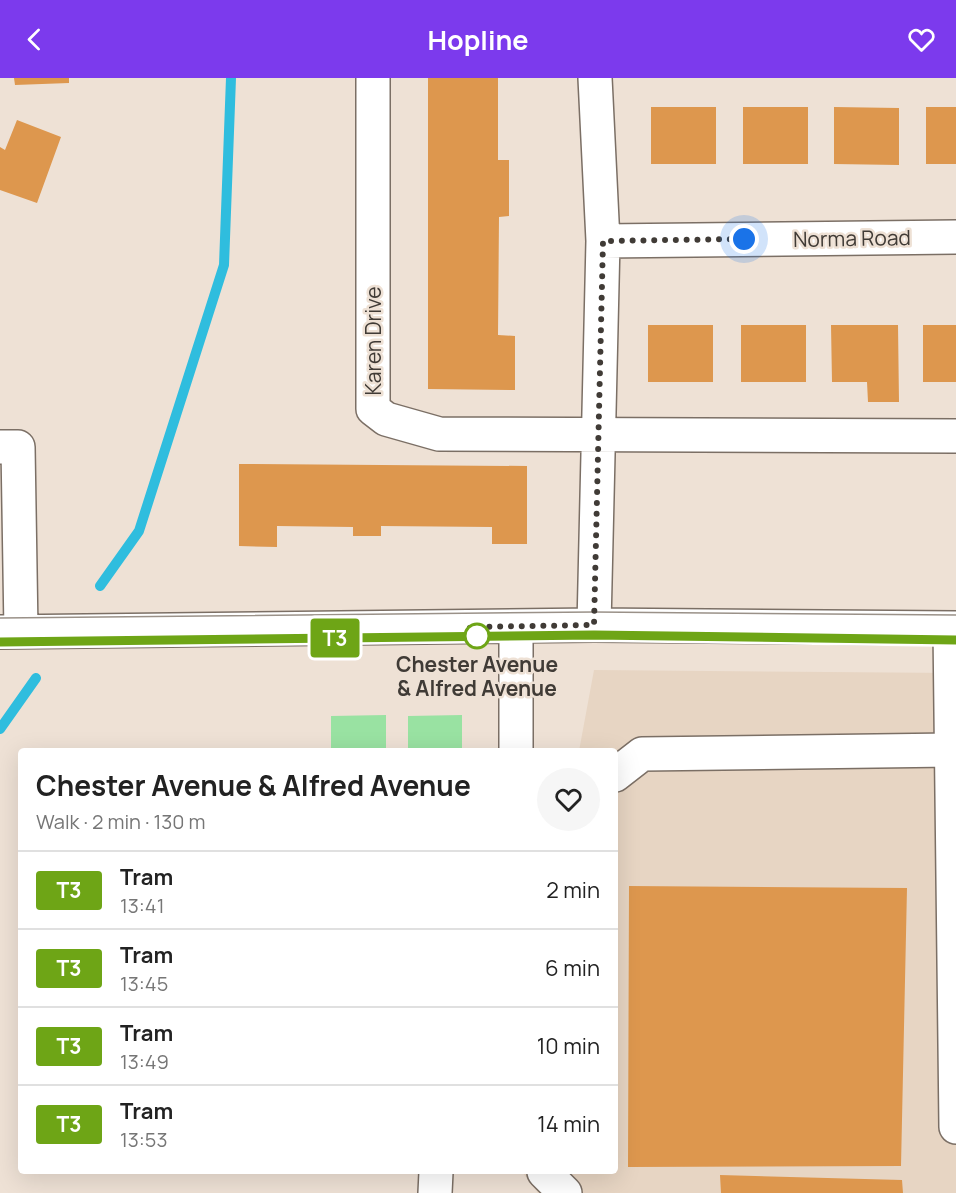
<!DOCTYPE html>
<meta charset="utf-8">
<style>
:root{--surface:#fff;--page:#f6f6f6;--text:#222;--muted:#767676;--line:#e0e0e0;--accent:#7c3aed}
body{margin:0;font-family:Manrope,sans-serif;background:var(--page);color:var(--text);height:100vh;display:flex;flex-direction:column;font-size:22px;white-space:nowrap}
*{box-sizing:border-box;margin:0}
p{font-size:20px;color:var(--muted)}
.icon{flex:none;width:33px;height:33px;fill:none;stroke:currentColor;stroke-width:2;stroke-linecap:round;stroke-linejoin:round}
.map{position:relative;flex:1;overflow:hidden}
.drawer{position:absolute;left:18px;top:670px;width:600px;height:426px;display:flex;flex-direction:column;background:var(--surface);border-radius:6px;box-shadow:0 6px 24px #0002}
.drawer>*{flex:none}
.badge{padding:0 12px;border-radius:4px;font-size:21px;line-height:39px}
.you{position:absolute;width:30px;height:30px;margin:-15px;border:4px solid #fff;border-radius:50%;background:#1a73e8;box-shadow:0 0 0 9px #1a73e833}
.map>.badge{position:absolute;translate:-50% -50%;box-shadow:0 0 0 3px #fff}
.round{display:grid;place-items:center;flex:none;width:63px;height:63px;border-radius:32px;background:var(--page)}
.overview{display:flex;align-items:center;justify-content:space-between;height:102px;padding:0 18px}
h1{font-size:28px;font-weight:700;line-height:45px}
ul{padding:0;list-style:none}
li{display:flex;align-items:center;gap:18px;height:78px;padding:0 18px;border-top:2px solid var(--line)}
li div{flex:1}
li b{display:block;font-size:22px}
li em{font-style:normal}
li .badge{min-width:66px;font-weight:700;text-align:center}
header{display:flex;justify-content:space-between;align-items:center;height:78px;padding:0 18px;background:var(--accent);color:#fff;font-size:27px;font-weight:700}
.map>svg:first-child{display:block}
</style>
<header><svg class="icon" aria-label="back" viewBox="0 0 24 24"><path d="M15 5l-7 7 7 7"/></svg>Hopline<svg class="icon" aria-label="heart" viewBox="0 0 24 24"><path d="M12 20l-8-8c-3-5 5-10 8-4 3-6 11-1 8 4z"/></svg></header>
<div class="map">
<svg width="956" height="1115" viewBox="0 0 956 1115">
<rect width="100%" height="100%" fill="#eee1d5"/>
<path fill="#e7d5c3" d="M594 592 956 595V1115H538L522 1094H615V674L579 673Z"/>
<path fill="#99e2a2" d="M386 637V673H331V638Z
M462 637V673H408V638Z"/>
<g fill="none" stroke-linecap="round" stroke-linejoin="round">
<path stroke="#2fbdde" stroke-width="10" d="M100 508 139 453 224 187 231 0
M0 651 36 600"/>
</g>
<path fill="#dd974e" d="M14 0H69V5L15 7Z
M428 0H498V82H509V138L499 139 498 257 515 258V312L428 311Z
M651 29H716V86H651Z
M743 29H808V86H743Z
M834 29 899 30V87L834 86Z
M926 29H956V86H926Z
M17 42 61 59 37 125 0 112V69L5 72Z
M648 247H713V304H648Z
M741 247H806V304H741Z
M831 247H898L899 324H868L867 304H832Z
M923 247H956V304H923Z
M239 386 527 388V466H492V449L381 448V458H353V449L277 448V469L239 468Z
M629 808 907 810 901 1088 628 1089Z
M720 1097 902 1102 903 1115H721Z"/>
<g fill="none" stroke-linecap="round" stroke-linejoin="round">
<defs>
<path id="minor" d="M373 0V331L386 341 439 356 956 358
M603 163 956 159
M0 369H18L21 553
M594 547 603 163 595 0
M950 550 956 1049
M0 554 594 547 956 550
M516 674V548
M615 697 642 676 952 672
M544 1094 565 1115
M435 1115 436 1094"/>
</defs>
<use href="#minor" stroke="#7b6f65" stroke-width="36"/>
<use href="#minor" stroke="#fff" stroke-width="33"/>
<path stroke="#9a9188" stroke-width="1.5" d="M0 540 594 534 956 537
M0 564 594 557 956 562"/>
</g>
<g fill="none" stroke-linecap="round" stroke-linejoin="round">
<defs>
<path id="line" d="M0 564 594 557 956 562"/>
</defs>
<use href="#line" stroke="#fff" stroke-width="14"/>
<use href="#line" stroke="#6ea516" stroke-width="9"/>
<path stroke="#403b36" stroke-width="6" stroke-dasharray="0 10.8" d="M477 558 469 549 594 547 603 163 744 161"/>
</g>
<circle fill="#fff" stroke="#6ea516" stroke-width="3" cx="477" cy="558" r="12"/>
<g text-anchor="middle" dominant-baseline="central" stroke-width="5" stroke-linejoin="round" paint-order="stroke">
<g font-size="21" fill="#403b36" stroke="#eee1d5">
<text transform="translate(852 160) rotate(-1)">Norma Road</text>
<text transform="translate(373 263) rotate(-90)">Karen Drive</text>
</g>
<g font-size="21" font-weight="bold" fill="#403b36" stroke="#eee1d5">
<text x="477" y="586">Chester Avenue<tspan x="477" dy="24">&amp; Alfred Avenue</tspan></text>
</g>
</g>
</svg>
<div class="you" style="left:744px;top:161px"></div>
<b class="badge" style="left:335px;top:560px;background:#6ea516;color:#fff">T3</b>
<section class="drawer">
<div class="overview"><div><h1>Chester Avenue &amp; Alfred Avenue</h1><p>Walk · 2 min · 130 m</p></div><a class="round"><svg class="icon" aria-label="heart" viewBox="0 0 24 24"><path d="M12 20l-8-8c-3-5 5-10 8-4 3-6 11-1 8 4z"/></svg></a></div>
<ul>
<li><span class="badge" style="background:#6ea516;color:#fff">T3</span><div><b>Tram</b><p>13:41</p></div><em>2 min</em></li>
<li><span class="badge" style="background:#6ea516;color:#fff">T3</span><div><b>Tram</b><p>13:45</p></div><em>6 min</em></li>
<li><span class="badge" style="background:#6ea516;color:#fff">T3</span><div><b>Tram</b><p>13:49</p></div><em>10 min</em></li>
<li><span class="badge" style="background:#6ea516;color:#fff">T3</span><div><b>Tram</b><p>13:53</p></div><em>14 min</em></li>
</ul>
</section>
</div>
